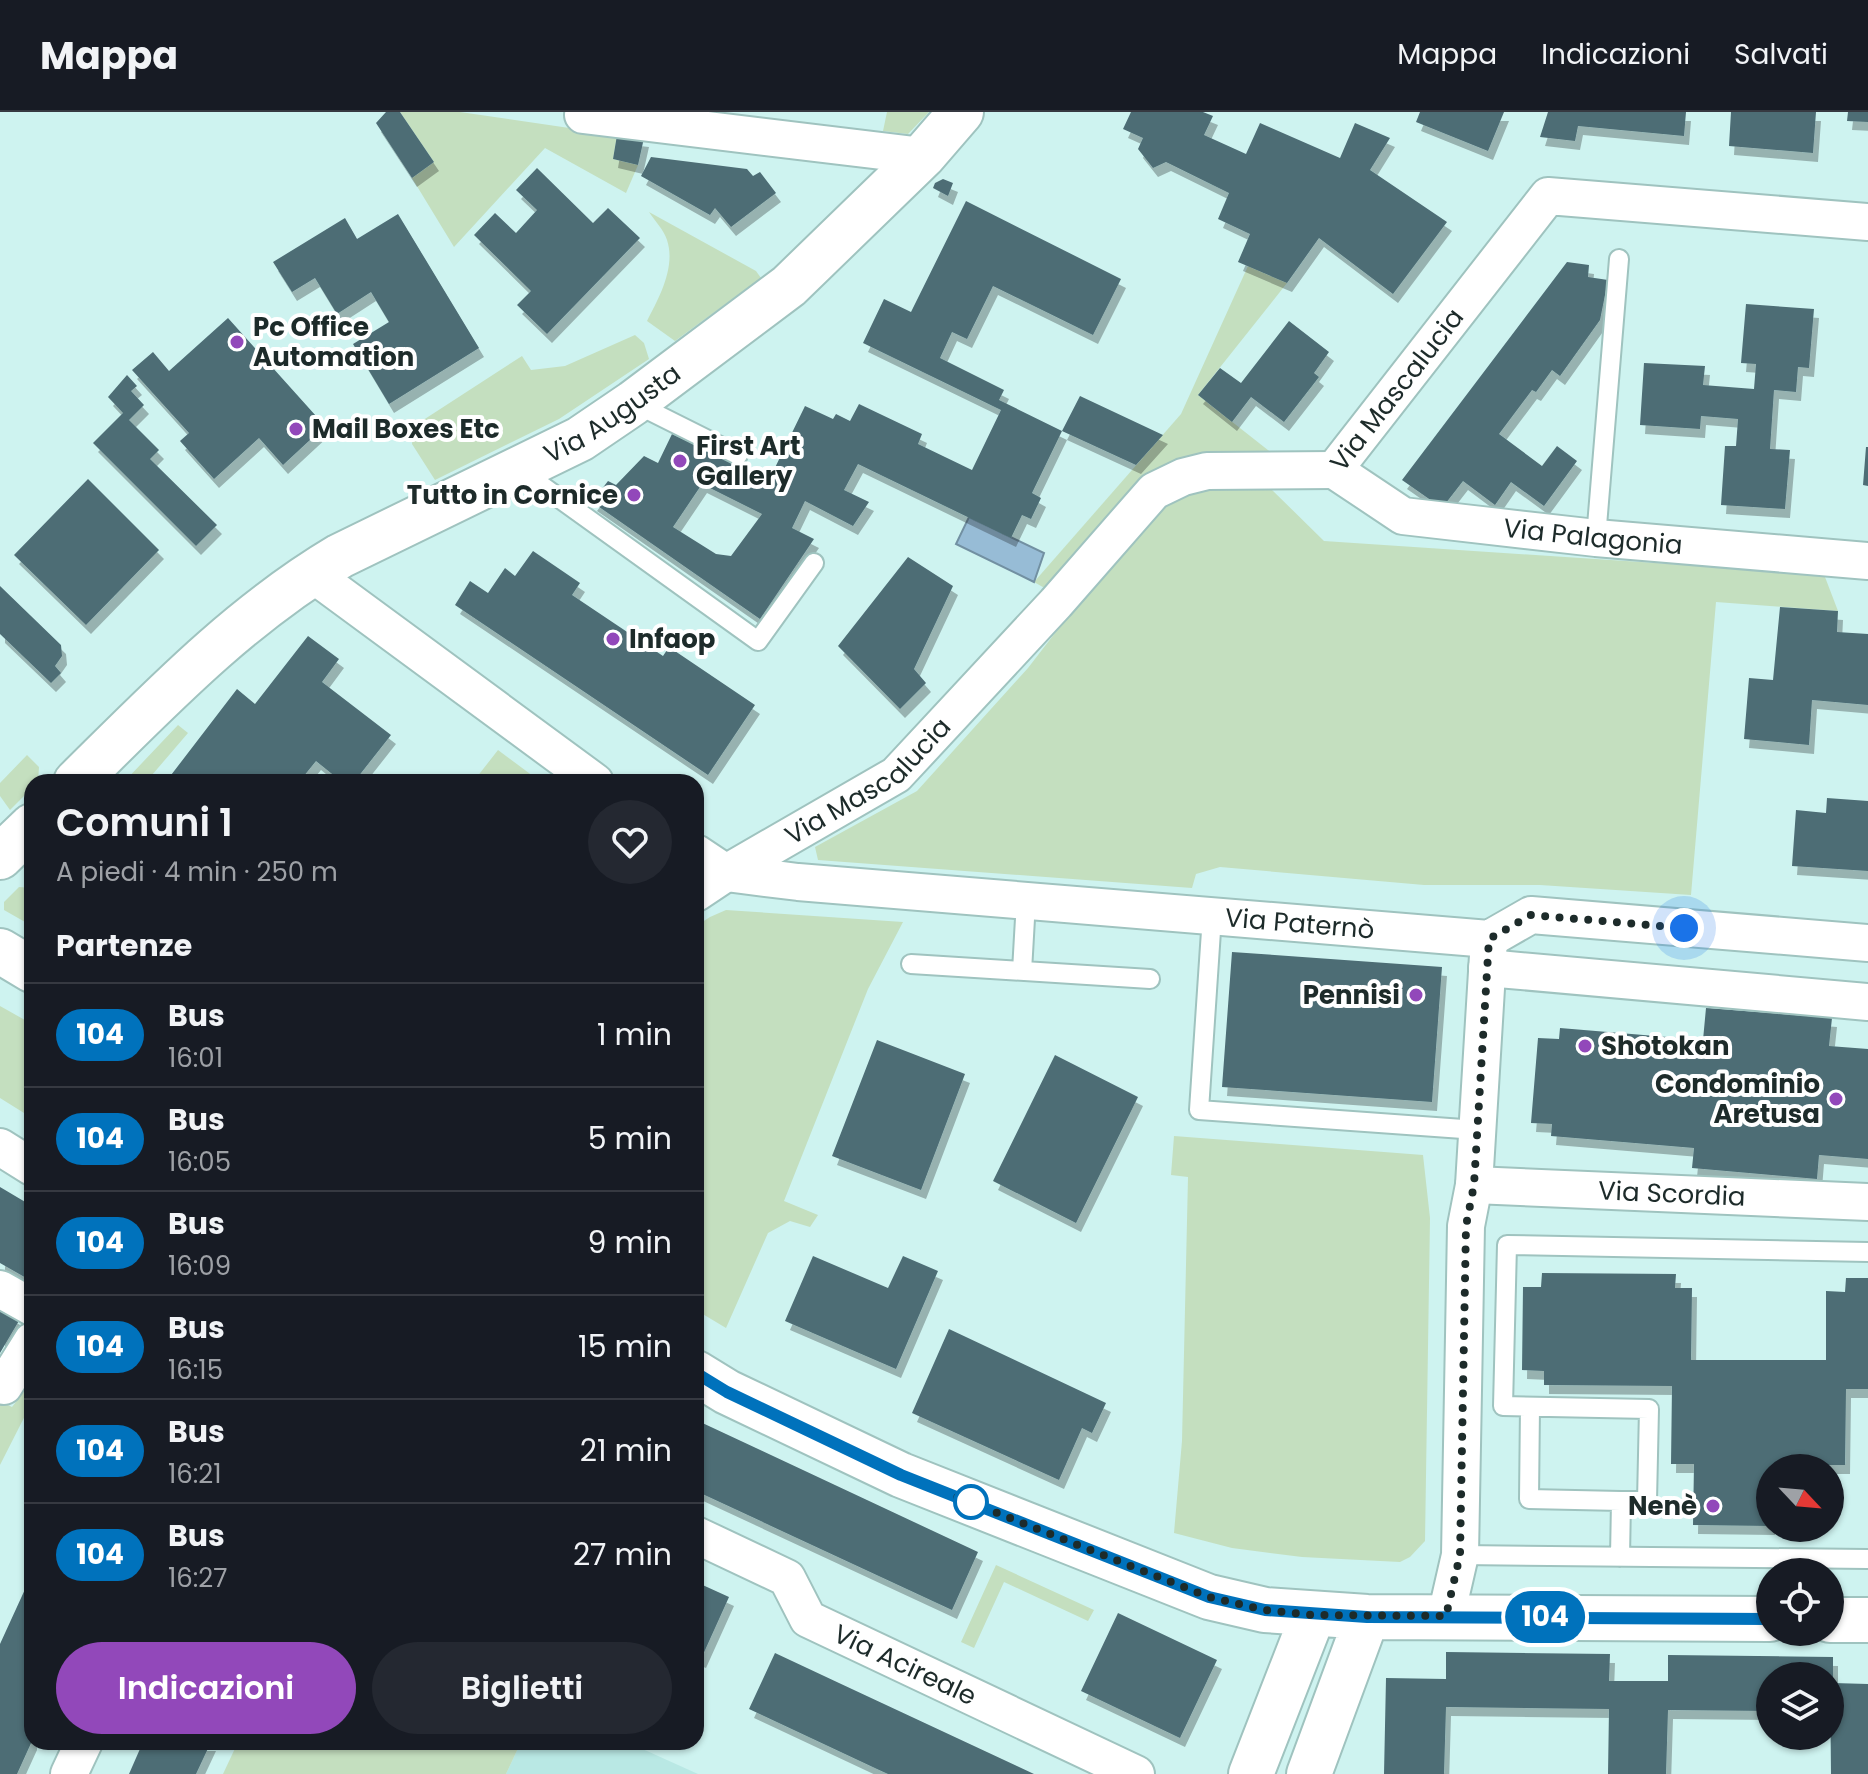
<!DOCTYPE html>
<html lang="it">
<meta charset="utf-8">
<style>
:root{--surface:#171b24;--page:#242831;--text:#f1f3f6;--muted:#9ea1a6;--line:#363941;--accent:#9248ba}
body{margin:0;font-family:Poppins,sans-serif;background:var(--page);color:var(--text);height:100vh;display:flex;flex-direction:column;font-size:30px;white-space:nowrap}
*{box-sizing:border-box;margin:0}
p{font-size:26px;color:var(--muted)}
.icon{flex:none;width:44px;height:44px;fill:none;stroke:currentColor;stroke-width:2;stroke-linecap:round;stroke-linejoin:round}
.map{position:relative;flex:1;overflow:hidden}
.drawer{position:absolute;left:24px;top:662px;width:680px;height:976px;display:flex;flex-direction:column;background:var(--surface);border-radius:24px;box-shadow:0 2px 6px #0004}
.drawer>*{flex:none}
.badge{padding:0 16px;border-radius:26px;font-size:28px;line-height:52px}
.needle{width:52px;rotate:116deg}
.controls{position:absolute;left:1756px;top:1342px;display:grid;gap:16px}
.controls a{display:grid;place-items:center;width:88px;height:88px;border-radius:50%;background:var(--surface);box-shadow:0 2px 6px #0004;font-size:40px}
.you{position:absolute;width:40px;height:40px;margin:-20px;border:6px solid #fff;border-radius:50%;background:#1a73e8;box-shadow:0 0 0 12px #1a73e833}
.map>.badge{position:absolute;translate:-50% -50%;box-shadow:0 0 0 4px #fff}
h2{padding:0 32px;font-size:30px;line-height:72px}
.round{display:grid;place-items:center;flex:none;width:84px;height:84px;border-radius:42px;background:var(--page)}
.head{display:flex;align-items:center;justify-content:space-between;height:136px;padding:0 32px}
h1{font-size:38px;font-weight:600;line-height:60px}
.action{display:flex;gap:16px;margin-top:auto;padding:16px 32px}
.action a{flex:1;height:92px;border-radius:48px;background:var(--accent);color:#fff;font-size:32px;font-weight:600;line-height:92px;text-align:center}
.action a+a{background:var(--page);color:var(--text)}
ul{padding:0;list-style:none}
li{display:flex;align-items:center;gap:24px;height:104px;padding:0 32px;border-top:2px solid var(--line)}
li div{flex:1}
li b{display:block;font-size:30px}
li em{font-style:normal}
li .badge{min-width:88px;font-weight:700;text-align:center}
header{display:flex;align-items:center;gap:48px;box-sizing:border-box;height:112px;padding:0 40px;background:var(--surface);border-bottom:2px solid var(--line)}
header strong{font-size:38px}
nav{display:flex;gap:44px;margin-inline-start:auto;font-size:28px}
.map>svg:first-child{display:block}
</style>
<header>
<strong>Mappa</strong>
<nav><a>Mappa</a><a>Indicazioni</a><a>Salvati</a></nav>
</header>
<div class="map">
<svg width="1868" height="1662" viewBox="0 0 1868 1662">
<defs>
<filter id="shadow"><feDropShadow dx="5" dy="9" stdDeviation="0" flood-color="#0004"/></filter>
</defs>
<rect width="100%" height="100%" fill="#cef3f0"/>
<path fill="#b9e8e4" d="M521 1630H627L698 1662H506Z"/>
<path fill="#c4dfbf" d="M400 0H460L617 23 613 47 638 53 626 81 545 36 454 135 412 66 434 50Z
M887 0H929L908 22 883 19Z
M649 100 756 159 761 166 675 229 647 209C659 186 676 155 667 128 664 118 654 108 649 100Z
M1248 154 1287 171 1198 283 1273 342 1219 350 1048 478 1034 470 1181 302Z
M635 223 644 231 649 247 559 307 435 368 412 332 414 314 522 244 531 258 565 254Z
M1266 372 1324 429 1790 460 1825 465 1838 499 1716 490 1691 783 1540 773H1424L1220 755 1196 762 1192 776 818 748 815 735 917 679 1028 556 1150 398 1182 377Z
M178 613 188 621 146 670H124Z
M498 638 541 670H473Z
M27 643 39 655 38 670H32V676L10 698 0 684V671Z
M19 775 32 776V814L4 798V790Z
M726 798 903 810 868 877 784 1089 818 1103 810 1115 790 1109 768 1121 726 1216 696 1198V814L710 805Z
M0 894 32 912V1006L0 986Z
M1174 1024 1423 1043 1430 1106 1425 1429 1410 1445 1400 1450 1302 1445 1232 1436 1174 1421 1182 1329 1188 1065 1171 1063Z
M32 1269V1290L0 1353V1289L12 1295Z
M996 1453 1094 1498 1088 1509 1004 1470 974 1536 961 1530Z
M238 1630H521L506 1662H223Z"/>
<path fill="#97bcd6" stroke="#7290a2" stroke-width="2" d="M969 405 1044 441 1034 470 956 432Z"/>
<path fill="#4d6d75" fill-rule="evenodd" filter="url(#shadow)" d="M386 0H400L434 50 412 66 376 11Z
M1131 0H1203L1213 4 1204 23 1246 42 1260 11 1340 46 1355 11 1390 26 1370 58 1447 110 1393 182 1319 126 1287 171 1238 150 1250 122 1218 107 1229 81 1166 50 1153 56 1138 37 1143 26 1123 17Z
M1420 0H1504L1488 39 1416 10Z
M1548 0H1686L1684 24 1578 14 1575 29 1540 25Z
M1731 0H1816L1813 41 1729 34Z
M1848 0H1868V10L1847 9Z
M617 23 644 26 638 53 613 47Z
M651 45 747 57 753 64 760 60 776 81 731 115 715 96 710 103 641 64Z
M537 56 593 111 608 96 640 126 547 222 517 193 531 179 474 123 495 101 516 121 537 98 516 78Z
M943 67 953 71 948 84 933 76 935 71Z
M966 89 1121 167 1093 223 993 174 967 227 952 220 940 246 1004 278 999 288 1062 319 1032 381 1041 386 1031 407 1022 403 1011 426 858 352 844 378 869 390 853 414 805 389 792 416 814 427 760 507 592 390 608 369 616 373 644 344 658 351 672 322 769 368 805 294 833 307 836 302 850 309 859 292 922 322 918 332 972 358 1001 298 863 231 884 187 911 200ZM702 372 762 402 731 444 716 442 673 415Z
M398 102 479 236 389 292 353 232 389 210 371 180 337 202 315 166 292 180 273 150 345 106 357 127Z
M1567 150 1589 153 1588 165 1608 168 1600 208 1560 264 1552 258 1536 280 1532 278 1499 322 1542 354 1557 334 1577 349 1544 394 1511 370 1495 393 1463 369 1442 396 1402 368Z
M1746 192 1814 197 1809 256 1798 255 1796 280 1774 278 1770 337 1790 338 1785 397 1721 393 1725 334H1736L1738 307 1701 304 1700 317 1640 313 1644 251 1705 254 1703 273 1754 277 1756 252 1741 251Z
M228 206 325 314 283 353 259 326 214 367 180 329 189 321 132 258 153 240 169 259Z
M1289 209 1329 240 1314 261 1319 265 1284 310 1251 285 1232 310 1198 283 1220 256 1241 271Z
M127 263 137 274 131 279 144 293 129 308 159 338 150 347 217 413 196 434 93 331 123 301 108 285Z
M1080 284 1163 323 1136 353 1062 319Z
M1866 335H1868V374L1863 373Z
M88 367 159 438 86 513 14 443Z
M533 439 580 471 572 483 663 544 669 535 755 593 708 663 455 493 470 469 488 481 505 456 515 464Z
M908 445 953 474 914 557 926 571 900 597 838 534Z
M0 474 61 533 62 544 55 554 61 561 51 571 0 522Z
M1780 495 1838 499 1837 520 1868 522V593L1812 588 1809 633 1744 627 1749 566 1773 568Z
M308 524 339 547 322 570 391 623 354 670H342L316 649 299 670H171L168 667 237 577 255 592Z
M1827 686 1868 689V759L1792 754 1796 698 1826 701Z
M1232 840 1442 855 1432 990 1222 975Z
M1706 896 1832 906 1829 934 1868 937V1047L1819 1043 1817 1067 1692 1056 1694 1036 1551 1024 1552 1012 1531 1011 1538 926 1559 927 1560 916 1703 928Z
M877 928 965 962 921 1078 832 1044Z
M1055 943 1138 985 1076 1111 993 1069Z
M0 1075 32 1094V1160L28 1167 0 1151Z
M813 1144 888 1176 903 1144 938 1159 896 1257 785 1209Z
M1542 1161 1676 1162 1675 1176H1692L1691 1248H1826V1179L1845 1180 1846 1166H1868V1277H1846L1845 1353H1826V1356H1770V1414L1693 1413 1694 1352H1671L1672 1274 1544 1273V1259L1522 1258 1523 1175H1541Z
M0 1195 20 1207 0 1241Z
M949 1217 1106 1291 1092 1321 1082 1316 1059 1368 912 1301Z
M696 1308 978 1440 952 1498 696 1379Z
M32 1462V1629L17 1662H0V1532Z
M696 1470 729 1485 701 1547 696 1545Z
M1118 1501 1217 1548 1180 1626 1081 1579Z
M1446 1540 1610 1542 1609 1569H1668V1543L1833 1545V1571L1868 1572V1662H1831L1830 1564H1770V1599L1668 1598 1666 1662H1608L1609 1597 1446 1595 1444 1662H1384L1386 1566 1446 1567Z
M775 1541 839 1571 1034 1662H888L877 1657 749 1597Z
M143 1630H211L196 1662H129Z"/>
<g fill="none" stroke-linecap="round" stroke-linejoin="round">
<defs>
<path id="service" d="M636 292 738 343
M520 358 758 529 814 451
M1596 426 1619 147
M1212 804 1199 998 1477 1018
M911 852 1150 867
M1022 859 1026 789
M1530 1295 1529 1387 1621 1389
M1460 1443 1868 1447
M1620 1445 1621 1389H1647L1649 1297 1503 1294 1507 1133 1868 1140"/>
<g id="minor">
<path d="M583 3 923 44"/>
<path id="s1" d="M1334 358 1548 84 1868 110"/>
<path id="s2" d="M1334 358 1403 404 1596 426 1868 449"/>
<path d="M311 461 595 670"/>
<path id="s3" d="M696 741 726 761 798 770 1489 827 1531 803 1868 831"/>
<path id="s4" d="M696 781 726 761 896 663 1056 491 1154 379 1183 365 1207 359 1334 358"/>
<path d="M1487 856 1868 890"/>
<path d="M0 1035 32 1055"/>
<path id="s5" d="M1474 1073 1868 1090"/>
<path d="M0 1177 32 1195"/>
<path d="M0 1272 4 1274 32 1229"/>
<path id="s6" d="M696 1423 787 1466 808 1507 1136 1662"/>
<path d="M1446 1504 1460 1443 1466 1114 1474 1073 1489 827"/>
<path d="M69 1662 84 1630"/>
</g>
<path id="tertiary" d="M0 839 32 858
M696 1261 727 1280 901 1363 1209 1485 1265 1498 1367 1505 1770 1507
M1830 1508H1868
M1251 1662 1313 1503
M1309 1662 1367 1505"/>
<g id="secondary">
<path id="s7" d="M76 670C159 588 239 504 340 444L580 327 633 291 789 174 923 44 961 0"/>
<path d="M0 745 32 714"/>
</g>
</defs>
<use href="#service" stroke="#9fc3bf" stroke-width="22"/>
<use href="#minor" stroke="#9fc3bf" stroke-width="40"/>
<use href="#tertiary" stroke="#9fc3bf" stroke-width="48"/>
<use href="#secondary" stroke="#9fc3bf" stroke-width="48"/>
<use href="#service" stroke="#fff" stroke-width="18"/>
<use href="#minor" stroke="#fff" stroke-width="36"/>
<use href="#tertiary" stroke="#fff" stroke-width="44"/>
<use href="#secondary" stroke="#fff" stroke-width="44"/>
</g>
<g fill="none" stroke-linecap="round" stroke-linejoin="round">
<defs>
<path id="line" d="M696 1261 727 1280 901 1363 1209 1485 1265 1498 1367 1505 1770 1507"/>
</defs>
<use href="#line" stroke="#fff" stroke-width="18"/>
<use href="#line" stroke="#0072bc" stroke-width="12"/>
<path stroke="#1d2b2a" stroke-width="8" stroke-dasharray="0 14.4" d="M971 1390 957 1385 1209 1485 1265 1498 1313 1503 1446 1504 1460 1443 1466 1114 1474 1073 1489 827 1531 803 1684 816"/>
</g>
<g fill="#9248ba" stroke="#fff" stroke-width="3">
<circle cx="237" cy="230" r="8"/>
<circle cx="296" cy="317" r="8"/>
<circle cx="680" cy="349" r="8"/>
<circle cx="634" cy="383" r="8"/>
<circle cx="613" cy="527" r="8"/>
<circle cx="1416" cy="883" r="8"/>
<circle cx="1585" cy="934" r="8"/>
<circle cx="1836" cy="987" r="8"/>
<circle cx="1713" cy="1394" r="8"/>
</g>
<circle fill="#fff" stroke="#0072bc" stroke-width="4" cx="971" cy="1390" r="16"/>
<g text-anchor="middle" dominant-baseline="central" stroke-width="8" stroke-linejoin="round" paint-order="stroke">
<g font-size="26" font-weight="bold" fill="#1d2b2a" stroke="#fff" text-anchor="start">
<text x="253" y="215">Pc Office<tspan x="253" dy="30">Automation</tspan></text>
<text x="312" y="317">Mail Boxes Etc</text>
<text x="696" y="334">First Art<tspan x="696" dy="30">Gallery</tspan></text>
<text x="618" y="383" text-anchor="end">Tutto in Cornice</text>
<text x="629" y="527">Infaop</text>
<text x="1400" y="883" text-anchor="end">Pennisi</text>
<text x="1601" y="934">Shotokan</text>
<text x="1820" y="972" text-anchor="end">Condominio<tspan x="1820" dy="30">Aretusa</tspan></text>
<text x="1697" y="1394" text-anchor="end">Nenè</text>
</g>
<g font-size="26" fill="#1d2b2a" stroke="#fff">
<text stroke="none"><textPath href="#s1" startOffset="102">Via Mascalucia</textPath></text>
<text stroke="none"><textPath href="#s7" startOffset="656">Via Augusta</textPath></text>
<text stroke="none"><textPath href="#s2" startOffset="274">Via Palagonia</textPath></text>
<text stroke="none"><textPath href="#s4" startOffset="206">Via Mascalucia</textPath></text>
<text stroke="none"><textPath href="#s3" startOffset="612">Via Paternò</textPath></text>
<text stroke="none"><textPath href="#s5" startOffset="198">Via Scordia</textPath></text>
<text stroke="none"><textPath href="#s6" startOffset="254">Via Acireale</textPath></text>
</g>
</g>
</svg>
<div class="controls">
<a><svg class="needle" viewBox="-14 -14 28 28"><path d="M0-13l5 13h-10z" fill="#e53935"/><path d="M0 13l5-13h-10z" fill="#9ea1a6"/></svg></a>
<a><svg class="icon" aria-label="locate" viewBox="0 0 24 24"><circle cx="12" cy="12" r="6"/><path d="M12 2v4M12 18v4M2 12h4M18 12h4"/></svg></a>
<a><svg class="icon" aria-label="layers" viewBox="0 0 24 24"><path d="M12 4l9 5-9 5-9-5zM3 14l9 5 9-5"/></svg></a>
</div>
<div class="you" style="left:1684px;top:816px"></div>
<b class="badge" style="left:1545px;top:1505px;background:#0072bc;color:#fff">104</b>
<section class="drawer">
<div class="head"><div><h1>Comuni 1</h1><p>A piedi · 4 min · 250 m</p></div><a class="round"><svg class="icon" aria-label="heart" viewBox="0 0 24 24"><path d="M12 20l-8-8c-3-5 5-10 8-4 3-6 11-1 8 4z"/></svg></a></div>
<h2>Partenze</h2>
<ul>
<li><span class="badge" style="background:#0072bc;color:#fff">104</span><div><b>Bus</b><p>16:01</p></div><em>1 min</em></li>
<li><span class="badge" style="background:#0072bc;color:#fff">104</span><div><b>Bus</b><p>16:05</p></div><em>5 min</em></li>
<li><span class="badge" style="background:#0072bc;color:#fff">104</span><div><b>Bus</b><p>16:09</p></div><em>9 min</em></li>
<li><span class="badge" style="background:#0072bc;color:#fff">104</span><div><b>Bus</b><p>16:15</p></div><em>15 min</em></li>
<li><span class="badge" style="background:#0072bc;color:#fff">104</span><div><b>Bus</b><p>16:21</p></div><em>21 min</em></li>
<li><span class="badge" style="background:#0072bc;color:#fff">104</span><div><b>Bus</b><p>16:27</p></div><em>27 min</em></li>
</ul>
<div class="action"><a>Indicazioni</a><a>Biglietti</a></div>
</section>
</div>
